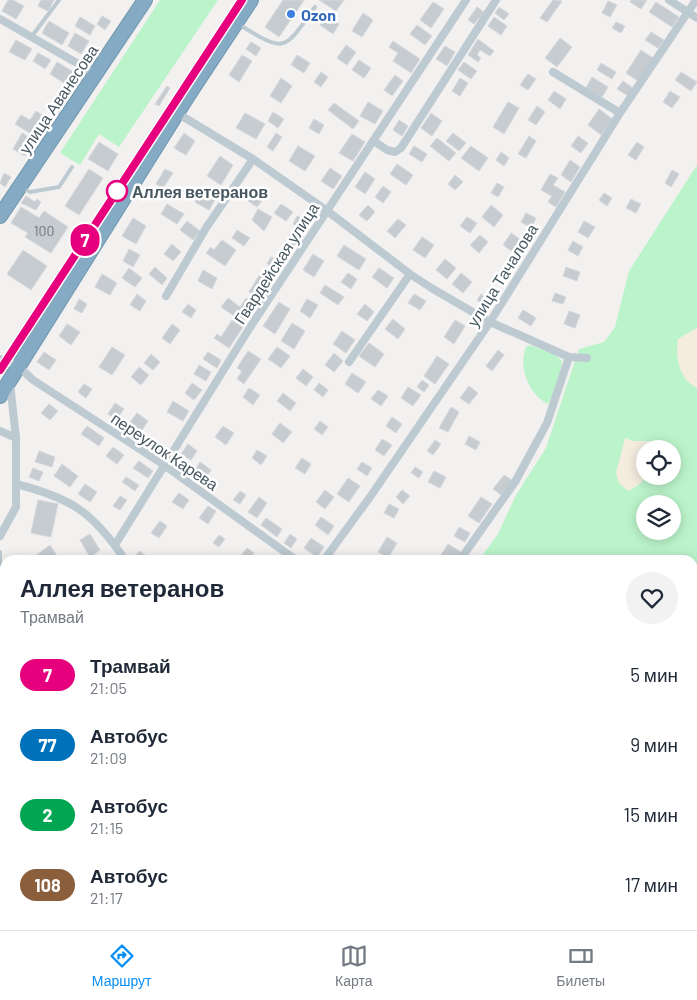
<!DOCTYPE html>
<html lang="ru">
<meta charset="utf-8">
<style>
:root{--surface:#fff;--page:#f2f2f3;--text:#1f2937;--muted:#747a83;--line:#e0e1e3;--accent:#088ef5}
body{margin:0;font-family:Barlow,sans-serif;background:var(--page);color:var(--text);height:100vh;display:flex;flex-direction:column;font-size:19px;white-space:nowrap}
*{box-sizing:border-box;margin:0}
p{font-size:16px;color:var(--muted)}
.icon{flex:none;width:28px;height:28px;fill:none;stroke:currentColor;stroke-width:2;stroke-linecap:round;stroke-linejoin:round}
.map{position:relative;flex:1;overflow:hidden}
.drawer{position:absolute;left:0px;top:555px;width:698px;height:375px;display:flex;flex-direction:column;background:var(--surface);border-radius:15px 15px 0 0;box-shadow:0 2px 12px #0003}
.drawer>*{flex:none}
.badge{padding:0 10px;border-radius:16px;font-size:18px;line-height:32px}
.controls{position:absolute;left:636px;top:440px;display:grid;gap:10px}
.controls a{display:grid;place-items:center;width:45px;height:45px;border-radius:50%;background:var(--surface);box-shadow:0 2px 12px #0003;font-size:25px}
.map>.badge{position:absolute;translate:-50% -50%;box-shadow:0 0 0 2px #fff}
.round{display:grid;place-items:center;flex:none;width:52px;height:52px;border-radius:26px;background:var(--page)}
.summary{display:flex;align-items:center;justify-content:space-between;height:85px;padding:0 20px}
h1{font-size:24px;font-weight:600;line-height:38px}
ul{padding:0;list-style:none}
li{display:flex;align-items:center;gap:15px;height:70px;padding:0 20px}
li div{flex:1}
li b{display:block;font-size:19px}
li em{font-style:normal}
li .badge{min-width:55px;font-weight:700;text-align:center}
.dock{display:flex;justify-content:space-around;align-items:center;height:70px;border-top:1px solid var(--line);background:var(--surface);font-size:14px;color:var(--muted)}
.dock a{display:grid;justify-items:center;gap:2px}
.dock .on{color:var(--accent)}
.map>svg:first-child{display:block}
</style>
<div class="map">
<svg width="697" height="930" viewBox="0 0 697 930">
<rect width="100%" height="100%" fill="#f3f0f0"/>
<path fill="#bbf4ca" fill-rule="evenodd" d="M160 0H218L119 147 99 134 80 165 60 153Z
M697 165V328L678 339C676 357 678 378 697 388V571L693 576 692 560H479L498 534 516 495 546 448 579 349 604 342 615 327 629 271ZM626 438 632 441 664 442 660 449H672V476H648L637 486 623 452ZM645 504H672V531H645Z
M530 345 554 354 562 361 558 387 548 404C529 395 518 368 526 347Z
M201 925H313L307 930H197Z
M357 925H436L433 930H354Z
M500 925H563L561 930H499Z"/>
<path fill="#f5ece0" d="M697 328V388C678 378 676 357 678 339Z
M625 438 632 441 664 442 660 449H645V476H648L637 486 628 491 619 483 616 473Z
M436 925H500L499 930H433Z"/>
<path fill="#84ebf4" d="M697 571V930H561L563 925H692V576Z"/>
<path fill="#c7ccd0" stroke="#d4d7dc" d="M8 0H13L24 6 16 19 2 11Z
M41 0H54L48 11 38 6Z
M283 0H304L279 37 265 27Z
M319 0H344L336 11Z
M553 0 562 1 547 22 540 18Z
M631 0H647L641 9 630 2Z
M608 1 617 5 610 17 602 13Z
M433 2 444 9 431 28 420 20Z
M656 2 679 17 672 27 649 12Z
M477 7 484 12 474 24 468 20Z
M499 7 509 14 504 20 495 13Z
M363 13 373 20 362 37 352 31Z
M102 16 111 21 105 30 97 24Z
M326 16 339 24 333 34 320 25Z
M80 17 95 26 90 35 75 26Z
M494 17 507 26 501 35 488 26Z
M49 21 69 33 62 45 42 33Z
M616 22 625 26 621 33 612 28Z
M417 25 432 36 425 45 410 34Z
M651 32 664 40 658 48 645 40Z
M75 33 89 41 81 54 68 46Z
M560 38 572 47 557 67 545 58Z
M478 39 494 51 490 56 480 50 477 55 481 58 478 62 468 55Z
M16 40 32 49 25 60 9 52Z
M393 41 420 59 411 73 393 61 398 53 389 47Z
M251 42 261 48 256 56 246 49Z
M346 45 356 52 347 65 337 58Z
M445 46 455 52 447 66 436 59Z
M641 50 653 58 638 81 626 73Z
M38 53 51 60 45 69 33 61Z
M242 55 252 61 239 82 229 75Z
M297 55 310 63 304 73 291 65Z
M359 60 371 68 364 78 352 70Z
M57 62 75 73 67 85 50 74Z
M464 62 477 71 471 79 458 70Z
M601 63 616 72 612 79 597 70Z
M321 72 328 77 321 87 314 82Z
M681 72 697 82 691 91 675 80Z
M528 74 536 79 528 90 520 85Z
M395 75 403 81 392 96 384 90Z
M592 77 608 87 602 97 586 88Z
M281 78 292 86 281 103 270 96Z
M460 78 468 83 460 96 452 91Z
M623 81 633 88 628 96 617 89Z
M167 86 170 88 159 106 155 104Z
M554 91 566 99 560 109 548 100Z
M670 91 680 97 672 108 663 102Z
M368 102 383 111 375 124 360 116Z
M508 102 519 108 504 134 493 127Z
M334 103 359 121 353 129 328 110Z
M537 106 545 112 536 125 528 120Z
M599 109 612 119 601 135 588 125Z
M36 111 48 119 36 137 15 124 21 115 30 120Z
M273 112 284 119 278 128 268 121Z
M245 113 265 124 256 139 236 128Z
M431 113 442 121 432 136 421 128Z
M314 119 324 125 319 134 309 128Z
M399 120 408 126 402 136 393 130Z
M22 133 34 140 25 156 13 149Z
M184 133 195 141 186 155 174 148Z
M276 133 282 137 273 151 267 147Z
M453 133 466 143 459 151 446 141Z
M352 134 365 142 353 161 339 153Z
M529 136 536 141 526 158 518 154Z
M578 136 588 143 581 153 571 146Z
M437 138 456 153 449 161 430 146Z
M99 142 118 154 108 171 88 159Z
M637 142 644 147 636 160 628 155Z
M298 146 315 156 305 171 289 161Z
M414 146 427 154 422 162 409 154Z
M471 146 488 158 479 171 461 158Z
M501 152 509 158 504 166 496 160Z
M220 156 233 165 221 185 207 176Z
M570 160 580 167 571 182 561 175Z
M397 164 413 175 406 185 390 174Z
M330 168 342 176 333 189 321 181Z
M89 169 103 178 79 215 65 206Z
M165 169 173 173 163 188 156 184Z
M672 170 679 174 671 187 665 183Z
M365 172 375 179 365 194 355 187Z
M4 173 11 177 5 187 0 183Z
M550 174 558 178 553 185 565 192 556 207 548 202 552 196 541 190Z
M455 175 463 182 455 190 448 184Z
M497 183 504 187 498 197 491 193Z
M383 186 391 192 383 203 375 197Z
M258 187 267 194 257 207 248 201Z
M201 192 215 200 209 210 195 202Z
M604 193 612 198 607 206 599 200Z
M26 196 35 202 37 199 41 202 36 210 21 203Z
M631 199 641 204 636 213 626 208Z
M167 204 184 214 177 224 161 214Z
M281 204 293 212 286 221 274 213Z
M368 205 375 212 367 221 359 215Z
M491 205 503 215 494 227 482 217Z
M21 207 39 218 44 211 68 227 51 253 25 237 28 233 11 223Z
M258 209 272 217 264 231 252 220Z
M526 213 536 218 531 228 521 222Z
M297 216 309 222 305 230 293 224Z
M467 217 477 223 470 233 460 226Z
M133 218 146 226 136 244 122 236Z
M398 219 406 225 395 238 387 231Z
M187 221 200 231 193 240 180 230Z
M584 221 595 227 588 238 578 232Z
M237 230 250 238 244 246 232 238Z
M291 233 300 240 294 248 285 242Z
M511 233 527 244 519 256 503 245Z
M480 235 488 242 479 253 470 245Z
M422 237 434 245 425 258 413 250Z
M222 240 236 250 225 266 206 253 211 247 214 250Z
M573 241 583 247 578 256 568 250Z
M172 244 181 252 173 261 164 254Z
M344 245 366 259 359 270 337 256Z
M129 249 140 255 133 267 123 261Z
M23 250 47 266 31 290 7 274Z
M313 254 324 261 314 277 303 270Z
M271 257 284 265 279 272 267 264Z
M445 259 456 268 447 279 436 270Z
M155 267 167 278 162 285 149 274Z
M566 267 580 272 577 281 563 276Z
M129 268 142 278 135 287 122 278Z
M379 268 394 278 387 288 372 277Z
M203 270 217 278 212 289 198 281Z
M348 273 357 279 351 289 341 282Z
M461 273 472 282 463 293 452 284Z
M102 274 117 283 110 295 95 287Z
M260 274 272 281 261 299 249 292Z
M325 285 344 297 338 305 320 293Z
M555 293 566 297 563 304 552 301Z
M137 294 146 301 140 311 130 305Z
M414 294 426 301 420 310 408 303Z
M481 294 491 302 487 308 477 300Z
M228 298 240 307 246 298 255 305 243 322 221 307Z
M79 299 87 304 82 313 74 309Z
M307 299 318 305 310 318 300 311Z
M279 302 290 309 275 334 263 326Z
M188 304 196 310 191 318 182 312Z
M365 304 374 312 367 321 357 314Z
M523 310 536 318 531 326 518 318Z
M569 311 580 315 575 328 564 324Z
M393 319 405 329 398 339 385 329Z
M232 320 243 327 229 348 214 338 217 334 221 337Z
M455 320 465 326 454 344 444 337Z
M292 323 305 331 294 349 281 341Z
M67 324 80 332 71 345 59 336Z
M172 324 180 330 170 344 162 338Z
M342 331 355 340 346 353 333 344Z
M369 343 384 354 375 367 359 356Z
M112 347 125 355 112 375 99 367Z
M277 347 290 356 281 368 268 359Z
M498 350 504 355 492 371 486 366Z
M248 351 261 359 244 384 237 379 242 371 237 368Z
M44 352 56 360 49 370 37 362Z
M208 352 221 360 217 368 203 359Z
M334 353 343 361 334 372 325 365Z
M151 354 160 362 153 370 144 363Z
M437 356 449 364 435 384 424 376Z
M199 365 211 372 206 381 194 374Z
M139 367 149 375 141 385 131 377Z
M303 369 313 377 306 386 296 378Z
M352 373 366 382 358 393 345 384Z
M422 380 429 385 424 392 417 387Z
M192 383 202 390 194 400 185 393Z
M319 383 328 390 323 397 314 390Z
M84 384 92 389 86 398 78 392Z
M469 386 478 393 469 404 460 398Z
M408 387 421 395 413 406 401 398Z
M249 388 260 395 253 405 243 397Z
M378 390 388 396 381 406 371 399Z
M283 393 296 403 290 411 277 401Z
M173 401 189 411 183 421 167 412Z
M115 403 124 409 116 420 108 414Z
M49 404 58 411 50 420 41 413Z
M451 407 459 412 448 432 439 428Z
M137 413 148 421 139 434 127 426Z
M392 417 402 424 396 433 386 426Z
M320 421 328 427 322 435 314 429Z
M280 423 292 432 283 443 272 434Z
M87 426 104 438 99 446 81 434Z
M223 426 234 433 226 445 215 437Z
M469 436 480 442 476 450 465 444Z
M382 439 392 445 384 456 375 450Z
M435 440 441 444 433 455 427 451Z
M188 444 197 451 191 460 181 454Z
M113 447 124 455 117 464 106 456Z
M257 450 267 456 261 465 252 458Z
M39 451 55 457 52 467 35 462Z
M302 458 311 464 305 474 295 468Z
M139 461 153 471 148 478 133 468Z
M200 462 211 470 206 478 195 470Z
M362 462 372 468 367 476 357 469Z
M62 464 78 476 70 487 54 476Z
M415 467 423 472 419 478 411 473Z
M33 468 43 472 39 481 29 477Z
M434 471 446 477 440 488 428 482Z
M504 475 512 480 501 495 493 489Z
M126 477 139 485 135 491 122 482Z
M348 478 360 486 349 502 337 494Z
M85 484 97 492 90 502 78 494Z
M325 490 334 497 325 509 316 502Z
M402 490 410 496 403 504 396 497Z
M240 491 246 495 240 504 233 500Z
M179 493 189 500 183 509 172 502Z
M120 496 127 500 120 510 113 506Z
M259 497 267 503 257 518 248 512Z
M481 497 492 504 479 523 468 516Z
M38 500 58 504 51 537 31 533Z
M389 504 399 509 394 518 384 513Z
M208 506 216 511 208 524 199 518Z
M321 517 334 526 328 535 315 525Z
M266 518 282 529 277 537 261 525Z
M160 521 167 526 159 538 151 533Z
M459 527 470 533 465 542 454 536Z
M90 534 100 550 90 557 80 540Z
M290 534 297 539 291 548 284 543Z
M219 535 225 539 219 547 213 543Z
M387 537 397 543 388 558 378 552Z
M311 538 324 547 317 557 304 548Z
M448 544 461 552 456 560H450L441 555Z
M50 545 59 559 36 560 34 557Z
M247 548 254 553 249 560H238Z
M139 551 151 559V560H133Z
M5 670V689L2 692 0 673Z"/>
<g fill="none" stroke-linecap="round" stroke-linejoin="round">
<defs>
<path id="highway" d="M0 216 145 0
M0 396 189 94 251 0"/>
</defs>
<use href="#highway" stroke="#6f96af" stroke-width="16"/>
<path stroke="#bdcad1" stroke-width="4" d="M238 24C286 53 283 52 315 7
M32 36 59 0
M22 188 30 192 59 187 72 167
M0 552V564"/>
<path stroke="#bdcad1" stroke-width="8" d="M669 0 697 18
M0 19 96 74
M553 72 620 113
M177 113 253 159 326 210 410 274 433 289 490 322 569 357 587 358
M374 141 387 150 395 152 401 148 496 0
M166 296 206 228 253 159
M0 359 18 366 33 380 164 465 296 560
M349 362 410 274
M10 383 16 438V484C71 498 93 512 125 560
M0 431 16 438
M0 536 16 507V484
M115 545 249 329 466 0
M324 560 370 497 490 322 620 113 696 0
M460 560 515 482 547 423 569 357
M0 789H5
M14 925V930
M108 925 166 928 189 925
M69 930 77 925"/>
<use href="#highway" stroke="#84abc3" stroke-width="14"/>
<path stroke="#b2b6bb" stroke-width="1" d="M0 370 242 0"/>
</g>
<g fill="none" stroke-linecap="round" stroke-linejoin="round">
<defs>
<path id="line" d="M0 370 242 0"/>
</defs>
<use href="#line" stroke="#fff" stroke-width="11"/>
<use href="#line" stroke="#e6007e" stroke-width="8"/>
</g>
<circle fill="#3f7fe0" stroke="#fff" stroke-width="2" cx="291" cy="14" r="5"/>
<circle fill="#fff" stroke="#e6007e" stroke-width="2.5" cx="117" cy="191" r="10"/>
<g text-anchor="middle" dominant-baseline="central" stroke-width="5" stroke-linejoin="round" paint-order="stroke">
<g font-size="14" fill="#66747c">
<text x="44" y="230">100</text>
</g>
<g font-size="16" font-weight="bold" fill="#366cbe" stroke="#fff" text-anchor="start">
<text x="301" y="14">Ozon</text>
</g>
<g font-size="16" fill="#465760" stroke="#fff">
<text transform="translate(58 99) rotate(-56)">улица Аванесова</text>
<text transform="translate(276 263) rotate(-57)">Гвардейская улица</text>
<text transform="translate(502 275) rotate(-58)">улица Тачалова</text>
<text transform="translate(165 451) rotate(34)">переулок Карева</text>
</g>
<g font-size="16" font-weight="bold" fill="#465760" stroke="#fff" text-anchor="start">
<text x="132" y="191">Аллея ветеранов</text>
</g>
</g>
</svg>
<div class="controls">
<a><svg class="icon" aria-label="locate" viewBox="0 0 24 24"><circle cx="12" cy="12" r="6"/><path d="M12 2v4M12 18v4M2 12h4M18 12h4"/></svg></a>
<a><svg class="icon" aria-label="layers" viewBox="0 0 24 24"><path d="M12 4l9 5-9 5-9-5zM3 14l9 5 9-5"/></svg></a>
</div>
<b class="badge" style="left:85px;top:240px;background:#e6007e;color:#fff">7</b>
<section class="drawer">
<div class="summary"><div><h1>Аллея ветеранов</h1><p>Трамвай</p></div><a class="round"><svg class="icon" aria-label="heart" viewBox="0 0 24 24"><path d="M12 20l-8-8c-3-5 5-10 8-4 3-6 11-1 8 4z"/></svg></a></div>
<ul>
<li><span class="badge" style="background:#e6007e;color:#fff">7</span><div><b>Трамвай</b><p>21:05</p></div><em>5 мин</em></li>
<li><span class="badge" style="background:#0072bc;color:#fff">77</span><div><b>Автобус</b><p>21:09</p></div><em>9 мин</em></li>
<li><span class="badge" style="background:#00a651;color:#fff">2</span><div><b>Автобус</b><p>21:15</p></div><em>15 мин</em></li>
<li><span class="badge" style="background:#8b5e3c;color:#fff">108</span><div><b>Автобус</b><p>21:17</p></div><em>17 мин</em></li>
</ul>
</section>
</div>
<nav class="dock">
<a class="on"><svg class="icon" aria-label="directions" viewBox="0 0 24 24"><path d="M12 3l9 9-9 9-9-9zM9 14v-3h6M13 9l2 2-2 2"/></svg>Маршрут</a>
<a><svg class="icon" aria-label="map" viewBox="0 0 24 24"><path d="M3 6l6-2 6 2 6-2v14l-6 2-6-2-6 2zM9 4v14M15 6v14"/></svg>Карта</a>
<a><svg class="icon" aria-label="tickets" viewBox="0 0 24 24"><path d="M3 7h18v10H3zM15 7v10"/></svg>Билеты</a>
</nav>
